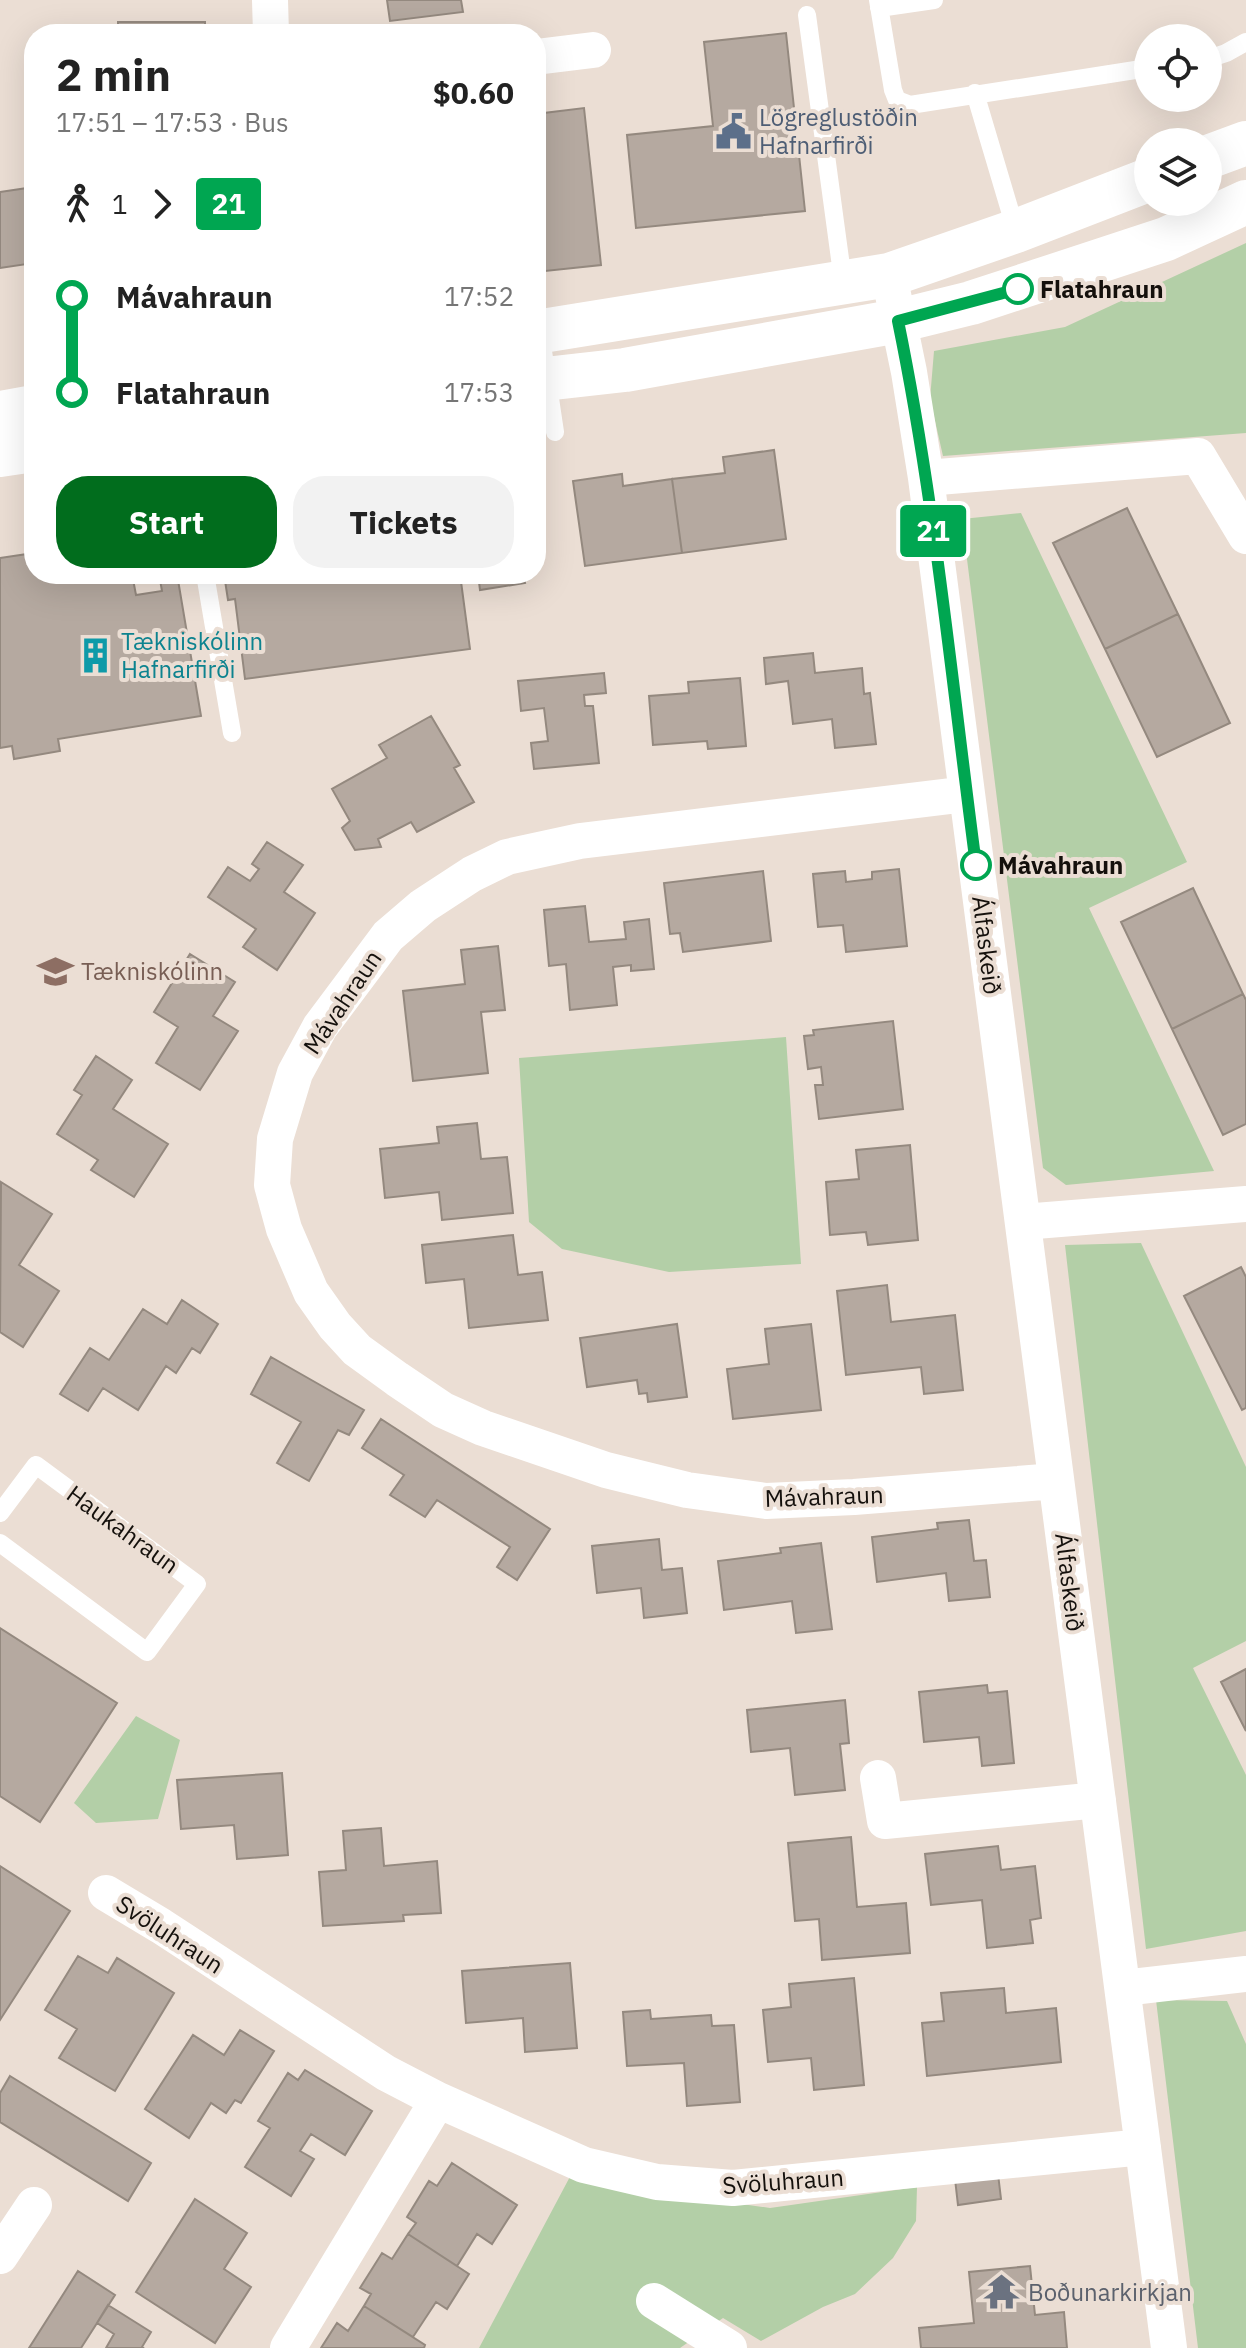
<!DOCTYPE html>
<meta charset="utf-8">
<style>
:root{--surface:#fff;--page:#f2f2f2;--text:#222;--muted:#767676;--accent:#016d1d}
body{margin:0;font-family:"IBM Plex Sans",sans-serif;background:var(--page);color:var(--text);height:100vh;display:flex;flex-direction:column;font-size:30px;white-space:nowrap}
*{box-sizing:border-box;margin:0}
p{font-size:26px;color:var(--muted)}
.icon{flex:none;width:44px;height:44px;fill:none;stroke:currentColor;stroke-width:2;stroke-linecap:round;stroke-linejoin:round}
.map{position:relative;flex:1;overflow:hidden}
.drawer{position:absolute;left:24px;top:24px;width:522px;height:560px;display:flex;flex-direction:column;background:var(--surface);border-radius:32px;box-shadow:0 8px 32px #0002}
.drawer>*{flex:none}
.badge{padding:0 16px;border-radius:6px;font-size:28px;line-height:52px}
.buttons{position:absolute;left:1134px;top:24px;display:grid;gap:16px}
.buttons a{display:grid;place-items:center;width:88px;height:88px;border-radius:50%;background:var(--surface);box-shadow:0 8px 32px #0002;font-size:40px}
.map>.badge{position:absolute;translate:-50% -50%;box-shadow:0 0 0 4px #fff}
.legs{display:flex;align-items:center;gap:12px;height:88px;padding:0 32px;font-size:26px}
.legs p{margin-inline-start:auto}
.headline{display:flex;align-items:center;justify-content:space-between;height:136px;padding:0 32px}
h1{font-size:44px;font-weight:700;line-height:60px}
.cta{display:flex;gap:16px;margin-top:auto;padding:16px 32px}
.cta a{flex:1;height:92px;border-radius:32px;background:var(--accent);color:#fff;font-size:32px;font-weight:700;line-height:92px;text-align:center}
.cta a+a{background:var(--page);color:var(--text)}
ul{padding:0 32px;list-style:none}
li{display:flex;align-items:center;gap:28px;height:96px;font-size:30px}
li i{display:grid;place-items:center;width:12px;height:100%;margin:0 10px;background:currentColor}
li i::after{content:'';width:20px;height:20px;margin:-10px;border:6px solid;border-radius:50%;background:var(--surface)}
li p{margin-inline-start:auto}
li:first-child i{background:linear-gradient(#0000 50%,currentColor 0)}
li:last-child i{background:linear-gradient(currentColor 50%,#0000 0)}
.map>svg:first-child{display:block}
</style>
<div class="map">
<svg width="1246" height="2348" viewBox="0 0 1246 2348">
<rect width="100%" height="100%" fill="#ebded4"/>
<path fill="#b3cfa7" d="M1246 243V433L943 456 930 399 934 351 1065 327Z
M1021 513 1187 862 1089 908 1214 1171 1066 1185 1043 1168 962 519Z
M786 1037 801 1264 669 1272 562 1249 529 1222 519 1058Z
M1141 1243 1246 1467V1641L1193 1668 1246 1775V1931L1146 1949 1065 1245Z
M136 1716 180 1740 158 1819 96 1823 74 1803Z
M1156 2000 1227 2001 1246 2044V2348H1198Z
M573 2171 604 2184 770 2208 917 2187 916 2221 893 2258 855 2294 823 2307 761 2341 723 2318 680 2348H479Z"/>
<path fill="#b5a9a0" stroke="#94897f" stroke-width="2" d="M387 0H461L463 12 390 21Z
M118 22H205V34H118Z
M786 33 805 211 636 228 627 135 713 126 704 42Z
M584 108 601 265 536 272V114Z
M34 187V263L0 268V192Z
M774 450 786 539 682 553 672 479 725 473 723 457Z
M622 474 623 486 672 479 682 553 585 566 573 481Z
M1127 508 1178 614 1105 649 1053 543Z
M34 553V574H132L136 595 162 591 159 574H177L201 716 58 739 60 751 14 759 12 746 0 748V558Z
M224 574H460L470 649 245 679 235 599 228 600Z
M478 574H523L525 583 480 590Z
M1178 614 1230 723 1157 757 1105 649Z
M813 653 815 673 862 668 864 694 870 693 876 744 835 748 832 719 793 724 788 681 766 684 764 658Z
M604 673 606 693 584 695 585 706H593L599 763 534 769 531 743 548 741 544 708 521 711 518 681Z
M740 678 746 746 708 749 707 741 653 745 649 696 689 693 688 682Z
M431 716 460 765 454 768 474 802 417 832 411 822 378 839 381 847 355 850 342 828 350 821 332 789 387 758 379 745Z
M267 842 303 865 284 892 315 913 277 970 243 947 256 929 208 897 228 867 250 881 259 869 252 864Z
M899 869 907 946 846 952 843 925 818 927 813 874 845 871 846 882 872 879V872Z
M763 871 771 941 683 952 680 933 670 934 664 883Z
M1193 888 1243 994 1172 1029 1121 922Z
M585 906 589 942 626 939 624 922 649 919 654 969 631 971V965L613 967 617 1005 570 1010 566 964 549 966 544 910Z
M498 946 505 1010 481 1012 488 1073 413 1081 403 991 465 984 461 950Z
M190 954 235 982 213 1016 238 1031 200 1090 156 1063 178 1027 154 1012Z
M1243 994 1246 1000V1124L1223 1135 1172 1029Z
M893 1021 903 1109 819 1119 815 1085H823L821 1067 808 1069 804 1036 814 1035 813 1030Z
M96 1056 132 1080 113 1109 168 1144 134 1197 91 1170 98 1160 57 1134 82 1095 74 1090Z
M477 1123 481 1159 507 1157 513 1213 442 1220 439 1192 385 1198 380 1149 439 1143 437 1127Z
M910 1145 918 1240 868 1245 866 1232 830 1235 826 1182 859 1179 856 1150Z
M1 1182 52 1214 19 1265 59 1291 23 1347 0 1332Z
M513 1235 518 1275 542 1272 548 1320 469 1328 464 1279 426 1283 422 1245Z
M1241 1267 1246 1277V1408L1242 1410 1184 1296Z
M887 1285 891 1322 955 1315 963 1390 924 1394 921 1367 846 1375 837 1291Z
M182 1300 218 1324 200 1353 192 1348 176 1373 166 1366 138 1410 103 1388 88 1411 60 1394 90 1348 109 1360 143 1309 167 1324Z
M677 1324 687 1397 648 1402 647 1393 639 1394 637 1380 587 1387 580 1338Z
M811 1324 821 1410 733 1419 727 1369 769 1364 765 1329Z
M271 1357 364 1410 349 1435 338 1430 309 1481 277 1463 301 1422 251 1394Z
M381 1419 550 1529 517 1580 497 1567 510 1547 437 1500 425 1517 390 1495 404 1475 362 1448Z
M969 1520 974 1561 986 1560 990 1597 949 1601 946 1573 877 1582 872 1537 938 1529 937 1523Z
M659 1539 662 1570 682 1568 687 1613 644 1618 641 1588 597 1593 592 1546Z
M821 1543 832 1629 796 1633 792 1601 724 1610 718 1561 781 1553 780 1548Z
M0 1628 117 1703 40 1822 0 1796Z
M1246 1669V1731L1221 1682Z
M987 1685 988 1693 1007 1691 1014 1763 982 1766 979 1737 924 1742 919 1692Z
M845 1700 849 1743 840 1744 845 1790 795 1795 790 1748 751 1752 747 1710Z
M282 1773 288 1855 237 1859 234 1825 181 1829 177 1780Z
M381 1828 384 1866 437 1861 441 1913 403 1915 404 1921 323 1926 319 1872 346 1870 343 1831Z
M851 1837 857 1907 906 1903 910 1953 822 1960 819 1919 795 1921 788 1843Z
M998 1846 1001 1870 1035 1866 1041 1918 1030 1920 1033 1943 987 1948 982 1900 931 1905 925 1854Z
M0 1866 70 1911 0 2020Z
M78 1956 108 1973 117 1958 174 1993 115 2091 59 2058 77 2029 45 2010Z
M570 1963 577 2048 525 2052 523 2018 466 2023 462 1971Z
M854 1978 864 2085 814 2090 811 2058 768 2062 763 2010 791 2007 789 1984Z
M1004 1988 1006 2013 1056 2008 1061 2062 927 2076 922 2023 944 2021 941 1993Z
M650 2010 651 2019 711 2015 712 2026 734 2025 740 2102 687 2106 684 2063 627 2066 623 2012Z
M240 2030 274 2051 241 2103 235 2100 226 2113 211 2103 189 2138 145 2109 193 2035 224 2055Z
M305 2070 372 2111 345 2155 311 2134 300 2151 314 2159 291 2196 245 2167 270 2128 258 2121 288 2073 298 2080Z
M10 2076 151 2163 128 2201 0 2122V2093Z
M452 2163 517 2205 492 2244 477 2234 457 2266 408 2234 416 2223 407 2217 429 2181 437 2186Z
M998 2174 1001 2199 958 2205 955 2179Z
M195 2199 247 2233 224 2269 251 2287 215 2343 136 2292Z
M408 2234 469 2274 447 2309 436 2302 413 2337 364 2306 371 2294 360 2288 382 2253 392 2259Z
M1030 2266 1035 2315 1064 2312 1067 2348H921L919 2328 974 2323 969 2272Z
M78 2271 115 2295 81 2348H29Z
M108 2305 151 2332 142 2347 144 2348H106L114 2334 97 2323Z
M364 2306 425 2345 424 2348H321L337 2323 348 2331Z"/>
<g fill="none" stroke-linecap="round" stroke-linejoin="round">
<path stroke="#fff" stroke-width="18" d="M878 0 893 90 897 100 910 105 1148 68
M879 8 934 0
M807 15 843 281
M1208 59 1226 53 1246 42
M975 93 1016 231
M540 331 555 432
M205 574 232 733
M0 1513 36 1465 197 1584 147 1652 0 1543"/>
<path stroke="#fff" stroke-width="36" d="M270 0 271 34
M536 57 593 50
M889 275 909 372 926 478 1169 2348
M926 478 1198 456 1246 536
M967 794 580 841 507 857 472 874 423 906 388 936 320 1027 295 1073 275 1139 272 1185 284 1229 311 1292 335 1326 357 1350 397 1379 443 1410 483 1428 606 1470 687 1490 766 1501 854 1497 1056 1481
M1023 1222 1246 1204
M878 1778 885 1821 1098 1800
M106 1893 161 1926 386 2073 438 2100 584 2165 657 2182 733 2188 1143 2147
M1123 1988 1246 1974
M0 2256 34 2205
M654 2301 729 2348
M288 2348 438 2100"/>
<path stroke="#fff" stroke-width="44" d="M1208 157 1246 143
M536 332 889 275 1016 231 1148 180
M536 380 625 370 898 321 971 303 1166 239 1246 202
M0 413 34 407
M0 455 34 450"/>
</g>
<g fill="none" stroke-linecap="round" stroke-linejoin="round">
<defs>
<path id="line-1" d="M976 865C952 684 935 501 898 321L1018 289"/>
</defs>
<use href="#line-1" stroke="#fff" stroke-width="18"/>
<use href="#line-1" stroke="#00a651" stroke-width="12"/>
</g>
<defs>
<symbol id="civic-bare" viewBox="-9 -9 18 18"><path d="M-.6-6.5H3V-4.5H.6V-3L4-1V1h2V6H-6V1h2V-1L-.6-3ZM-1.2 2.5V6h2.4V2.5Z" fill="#5c6f8a" stroke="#ebded4" stroke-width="2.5" paint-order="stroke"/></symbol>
<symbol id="building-bare" viewBox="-9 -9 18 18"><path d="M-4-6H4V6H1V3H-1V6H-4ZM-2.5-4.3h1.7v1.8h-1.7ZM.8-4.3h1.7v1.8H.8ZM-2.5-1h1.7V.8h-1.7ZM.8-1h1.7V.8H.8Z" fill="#0f9aa8" stroke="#ebded4" stroke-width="2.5" paint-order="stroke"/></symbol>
<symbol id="university-bare" viewBox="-9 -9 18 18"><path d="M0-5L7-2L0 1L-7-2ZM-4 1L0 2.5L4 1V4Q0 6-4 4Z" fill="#8d6e63" stroke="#ebded4" stroke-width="2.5" paint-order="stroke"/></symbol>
<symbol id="temple-bare" viewBox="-9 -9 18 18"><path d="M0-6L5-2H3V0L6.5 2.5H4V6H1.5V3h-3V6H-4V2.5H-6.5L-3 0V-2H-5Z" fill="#6b7280" stroke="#ebded4" stroke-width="2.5" paint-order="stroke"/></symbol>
</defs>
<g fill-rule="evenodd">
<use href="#civic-bare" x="708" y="106" width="51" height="51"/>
<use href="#building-bare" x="70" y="630" width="51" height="51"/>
<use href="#university-bare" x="30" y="946" width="51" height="51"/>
<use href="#temple-bare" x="976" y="2266" width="51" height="51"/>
</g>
<g fill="#fff" stroke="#00a651" stroke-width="4">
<circle cx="1018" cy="289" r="14"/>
<circle cx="976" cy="865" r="14"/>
</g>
<g text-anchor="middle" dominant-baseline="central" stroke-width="8" stroke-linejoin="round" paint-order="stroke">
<g font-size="24" fill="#4e5e75" stroke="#ebded4" text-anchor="start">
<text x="759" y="117">Lögreglustöðin<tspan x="759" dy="28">Hafnarfirði</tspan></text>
</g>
<g font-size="24" font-weight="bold" fill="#14100c" stroke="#ebded4" text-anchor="start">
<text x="1040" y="289">Flatahraun</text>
<text x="998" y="865">Mávahraun</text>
</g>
<g font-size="24" fill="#0d838f" stroke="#ebded4" text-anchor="start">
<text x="121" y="641">Tækniskólinn<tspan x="121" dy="28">Hafnarfirði</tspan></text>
</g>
<g font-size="24" fill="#14100c" stroke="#ebded4">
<text transform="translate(987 945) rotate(83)">Álfaskeið</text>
<text transform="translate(342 1002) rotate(-56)">Mávahraun</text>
<text transform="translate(824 1496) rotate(-2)">Mávahraun</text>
<text transform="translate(123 1529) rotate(36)">Haukahraun</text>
<text transform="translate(1070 1582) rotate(83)">Álfaskeið</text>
<text transform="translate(170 1934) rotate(33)">Svöluhraun</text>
<text transform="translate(783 2181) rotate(-4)">Svöluhraun</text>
</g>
<g font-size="24" fill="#785e54" stroke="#ebded4" text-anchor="start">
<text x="81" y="971">Tækniskólinn</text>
</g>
<g font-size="24" fill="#5b616d" stroke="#ebded4" text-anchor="start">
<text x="1028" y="2292">Boðunarkirkjan</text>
</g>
</g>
</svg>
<div class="buttons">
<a><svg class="icon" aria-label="locate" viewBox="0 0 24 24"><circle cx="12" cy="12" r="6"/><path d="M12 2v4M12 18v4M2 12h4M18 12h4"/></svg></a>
<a><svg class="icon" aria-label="layers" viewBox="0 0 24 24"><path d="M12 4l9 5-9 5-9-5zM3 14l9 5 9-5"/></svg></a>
</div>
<b class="badge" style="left:933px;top:531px;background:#00a651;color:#fff">21</b>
<section class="drawer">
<div class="headline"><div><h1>2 min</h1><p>17:51 – 17:53 · Bus</p></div><b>$0.60</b></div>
<div class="legs"><svg class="icon" aria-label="walk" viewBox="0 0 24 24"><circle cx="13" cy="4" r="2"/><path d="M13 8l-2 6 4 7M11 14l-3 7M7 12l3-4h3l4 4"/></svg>1<svg class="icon" aria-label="forward" viewBox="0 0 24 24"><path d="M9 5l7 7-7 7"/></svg><b class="badge" style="background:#00a651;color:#fff">21</b></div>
<ul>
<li><i style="color:#00a651"></i><b>Mávahraun</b><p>17:52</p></li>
<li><i style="color:#00a651"></i><b>Flatahraun</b><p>17:53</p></li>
</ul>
<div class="cta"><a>Start</a><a>Tickets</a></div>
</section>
</div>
